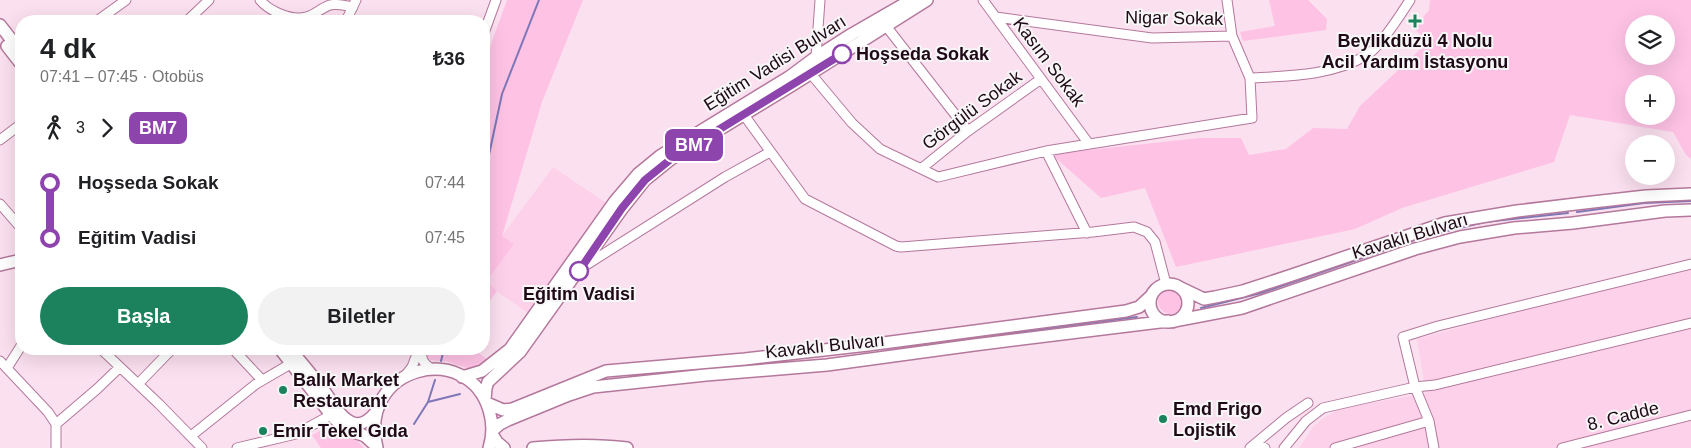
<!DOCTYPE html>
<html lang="tr">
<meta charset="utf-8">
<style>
:root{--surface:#fff;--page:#f2f2f2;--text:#202124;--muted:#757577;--accent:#1b825d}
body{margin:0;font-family:Helvetica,sans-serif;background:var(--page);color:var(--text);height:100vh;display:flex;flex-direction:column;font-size:19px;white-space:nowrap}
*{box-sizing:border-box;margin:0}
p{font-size:16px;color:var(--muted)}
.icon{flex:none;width:28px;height:28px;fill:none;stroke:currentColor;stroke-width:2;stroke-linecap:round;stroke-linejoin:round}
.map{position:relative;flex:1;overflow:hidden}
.side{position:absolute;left:15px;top:15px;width:475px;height:340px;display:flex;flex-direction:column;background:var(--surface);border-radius:20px;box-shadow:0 5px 20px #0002}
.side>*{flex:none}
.badge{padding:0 10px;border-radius:8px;font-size:18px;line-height:32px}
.buttons{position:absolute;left:1625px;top:15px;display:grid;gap:10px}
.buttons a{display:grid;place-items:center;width:50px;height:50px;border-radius:50%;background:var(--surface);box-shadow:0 5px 20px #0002;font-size:25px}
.map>.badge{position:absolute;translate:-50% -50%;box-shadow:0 0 0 2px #fff}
.legs{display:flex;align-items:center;gap:8px;height:55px;padding:0 25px;font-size:16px}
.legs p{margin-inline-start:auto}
.overview{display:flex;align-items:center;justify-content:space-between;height:85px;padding:0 25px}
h1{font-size:28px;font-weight:700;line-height:38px}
.cta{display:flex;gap:10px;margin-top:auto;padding:10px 25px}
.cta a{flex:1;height:58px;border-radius:30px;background:var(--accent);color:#fff;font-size:20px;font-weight:700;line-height:58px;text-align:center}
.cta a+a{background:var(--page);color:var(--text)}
ul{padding:0 25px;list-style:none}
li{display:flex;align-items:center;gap:18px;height:55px;font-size:19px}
li i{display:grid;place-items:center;width:8px;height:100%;margin:0 6px;background:currentColor}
li i::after{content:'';width:12px;height:12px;margin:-6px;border:4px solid;border-radius:50%;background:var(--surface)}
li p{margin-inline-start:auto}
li:first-child i{background:linear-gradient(#0000 50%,currentColor 0)}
li:last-child i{background:linear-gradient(currentColor 50%,#0000 0)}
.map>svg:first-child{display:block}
</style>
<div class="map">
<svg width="1691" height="448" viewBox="0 0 1691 448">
<rect width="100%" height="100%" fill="#fbe0ef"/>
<path fill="#fdd1ea" d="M553 167 606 203 528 313 492 288 489 282V278L513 244 502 236Z
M1691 265V448H1299L1313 427 1324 418 1339 409 1426 393 1417 339Z"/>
<path fill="#fec2e5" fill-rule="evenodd" d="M507 0H583L542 102 502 236 514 244 489 278C489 284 492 287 497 291L484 309V78L490 47Z
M1269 0H1308L1327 19 1326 30 1243 41 1240 32 1275 26Z
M1430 0H1691V159L1686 155 1673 132 1570 115 1554 162 1402 208 1355 229 1176 267 1145 188 1101 198 1051 154 1200 138H1241L1249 155 1286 149 1313 128 1347 129 1360 106 1428 42 1414 28 1429 10ZM1634 24H1666V56H1634ZM1634 84H1666V116H1634Z
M1158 301a13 13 0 1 1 26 0a13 13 0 1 1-26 0Z
M426 349H473L487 359 477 368C465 370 455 363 444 361 438 361 433 361 427 359L425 353Z
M331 425C341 434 356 437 364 448H321L312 435Z"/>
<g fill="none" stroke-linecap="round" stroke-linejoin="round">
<path stroke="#7e77b7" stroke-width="2" d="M484 197 487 164 502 94 539 0
M1577 212 1644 203 1691 201
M1390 248 1430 235 1485 222 1568 213
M1201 308 1261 293 1383 251
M988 336 1137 317
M896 350 980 337
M441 361 444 349
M722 368 762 364
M633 376 690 371
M428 402 460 394
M414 424 428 402 435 380"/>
<defs>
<path id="minor" d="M260 0C269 11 291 21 306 17 315 15 321 8 330 5 337 3 346 6 353 7
M983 0 1089 144
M996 17 1152 38 1232 36
M97 21 126 0
M187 21 209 0
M346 21 356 0
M886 26 968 131
M484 33 496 0
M816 57 820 0
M811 74 852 123 880 149 938 177 1046 151 1252 118 1250 78 1232 36 1227 0
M1250 78C1289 76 1332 76 1367 55 1381 46 1401 14 1410 0
M744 115 805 199 896 246 901 247 1093 232 1134 227 1147 232 1155 242 1166 284
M0 140 21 124
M1046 151 1087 233
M922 168 968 131 1041 79
M0 204 21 228
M583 267 725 177 770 152
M101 349 159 404 202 448
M233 349 262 380
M422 349C420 359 424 364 432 369
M0 361 48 412 56 424
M7 368 21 346
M404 377 412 367 419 349
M138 384 172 349
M191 436 256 384 292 363
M1256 443 1265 448
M56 448V424L97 389 120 367
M237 448 296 434 331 415
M1250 448 1286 418 1308 403
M1284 448 1306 421 1323 408 1415 387 1403 337 1438 326 1691 264
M1335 448 1429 421
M1434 448 1429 421 1415 387 1435 385 1691 323
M1562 448 1691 415"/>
<path id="major" d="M0 25 21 52
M7 46 21 64
M0 265 21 260
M1150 303a19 19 0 1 1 38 0a19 19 0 1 1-38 0Z
M1179 287 1204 299 1215 297 1243 291 1292 275 1445 223 1517 211 1584 203 1646 196 1691 194
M1174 321 1242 308 1415 249 1460 237 1514 228 1573 223 1665 211 1691 210
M280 349 331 415 345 429 365 436 377 447
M290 349C301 362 312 375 322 388 331 399 339 418 353 423 362 426 371 419 376 412
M462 377 482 371 510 349 615 201 638 174 660 156 789 77 816 57 852 34 911 0
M485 400 486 388 488 382 520 352 622 209 645 180 671 159 794 84 927 0
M487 403 503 410 512 409 606 371 745 359 868 345 1126 311 1139 307 1152 295
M493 430 500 424 508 420 569 395 593 387 706 375 827 365 974 345 1168 321
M492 434 497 442 504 448
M377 448C357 365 468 340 489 410 493 423 493 435 489 448
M533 448C565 445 596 444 627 448"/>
</defs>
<use href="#minor" stroke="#b4789c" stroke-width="11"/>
<use href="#major" stroke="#b4789c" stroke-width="14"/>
<use href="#minor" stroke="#fff" stroke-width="9"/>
<use href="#major" stroke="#fff" stroke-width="11"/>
</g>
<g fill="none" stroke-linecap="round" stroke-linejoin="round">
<defs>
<path id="line-1" d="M579 271 622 208 645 180 671 159 842 54"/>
</defs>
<use href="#line-1" stroke="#fff" stroke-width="11"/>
<use href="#line-1" stroke="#8e44ad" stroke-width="8"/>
</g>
<g fill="#1b825d" stroke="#f6f6f6" stroke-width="2">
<path d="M1412.5 13.5h5v5h5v5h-5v5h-5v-5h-5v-5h5z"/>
<circle cx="283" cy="390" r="5"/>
<circle cx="1163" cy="419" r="5"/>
<circle cx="263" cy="431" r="5"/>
</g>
<g fill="#fff" stroke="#8e44ad" stroke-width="2.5">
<circle cx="842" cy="54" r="9"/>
<circle cx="579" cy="271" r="9"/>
</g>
<g text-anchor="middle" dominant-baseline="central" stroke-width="4" stroke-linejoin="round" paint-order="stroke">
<g font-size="18" fill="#1f0917" stroke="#f6f6f6">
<text transform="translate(1174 18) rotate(1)">Nigar Sokak</text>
<text transform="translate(1049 62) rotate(53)">Kasım Sokak</text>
<text transform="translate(775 63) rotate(-32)">Eğitim Vadisi Bulvarı</text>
<text transform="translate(972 110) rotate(-37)">Görgülü Sokak</text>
<text transform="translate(1410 236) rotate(-17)">Kavaklı Bulvarı</text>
<text transform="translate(825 346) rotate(-6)">Kavaklı Bulvarı</text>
<text transform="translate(1623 416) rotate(-14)">8. Cadde</text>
</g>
<g font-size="18" font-weight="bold" fill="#1f0917" stroke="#f6f6f6" text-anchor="start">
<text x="1415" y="41" text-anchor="middle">Beylikdüzü 4 Nolu<tspan x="1415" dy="21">Acil Yardım İstasyonu</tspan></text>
<text x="293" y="380">Balık Market<tspan x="293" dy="21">Restaurant</tspan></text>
<text x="1173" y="409">Emd Frigo<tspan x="1173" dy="21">Lojistik</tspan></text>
<text x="273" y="431">Emir Tekel Gıda</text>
</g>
<g font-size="18" font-weight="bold" fill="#1f0917" stroke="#f6f6f6" text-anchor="start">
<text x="856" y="54">Hoşseda Sokak</text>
<text x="579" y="294" text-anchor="middle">Eğitim Vadisi</text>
</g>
</g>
</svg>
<div class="buttons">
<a><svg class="icon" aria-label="layers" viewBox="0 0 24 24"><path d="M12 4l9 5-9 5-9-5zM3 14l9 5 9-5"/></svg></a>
<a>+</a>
<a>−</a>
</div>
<b class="badge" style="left:694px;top:145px;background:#8e44ad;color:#fff">BM7</b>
<section class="side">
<div class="overview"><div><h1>4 dk</h1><p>07:41 – 07:45 · Otobüs</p></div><b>₺36</b></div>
<div class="legs"><svg class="icon" aria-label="walk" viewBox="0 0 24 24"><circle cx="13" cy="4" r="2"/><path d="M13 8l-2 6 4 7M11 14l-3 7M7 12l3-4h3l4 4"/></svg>3<svg class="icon" aria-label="forward" viewBox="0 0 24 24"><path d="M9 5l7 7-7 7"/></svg><b class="badge" style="background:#8e44ad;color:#fff">BM7</b></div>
<ul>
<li><i style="color:#8e44ad"></i><b>Hoşseda Sokak</b><p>07:44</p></li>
<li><i style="color:#8e44ad"></i><b>Eğitim Vadisi</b><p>07:45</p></li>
</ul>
<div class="cta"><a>Başla</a><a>Biletler</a></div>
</section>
</div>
